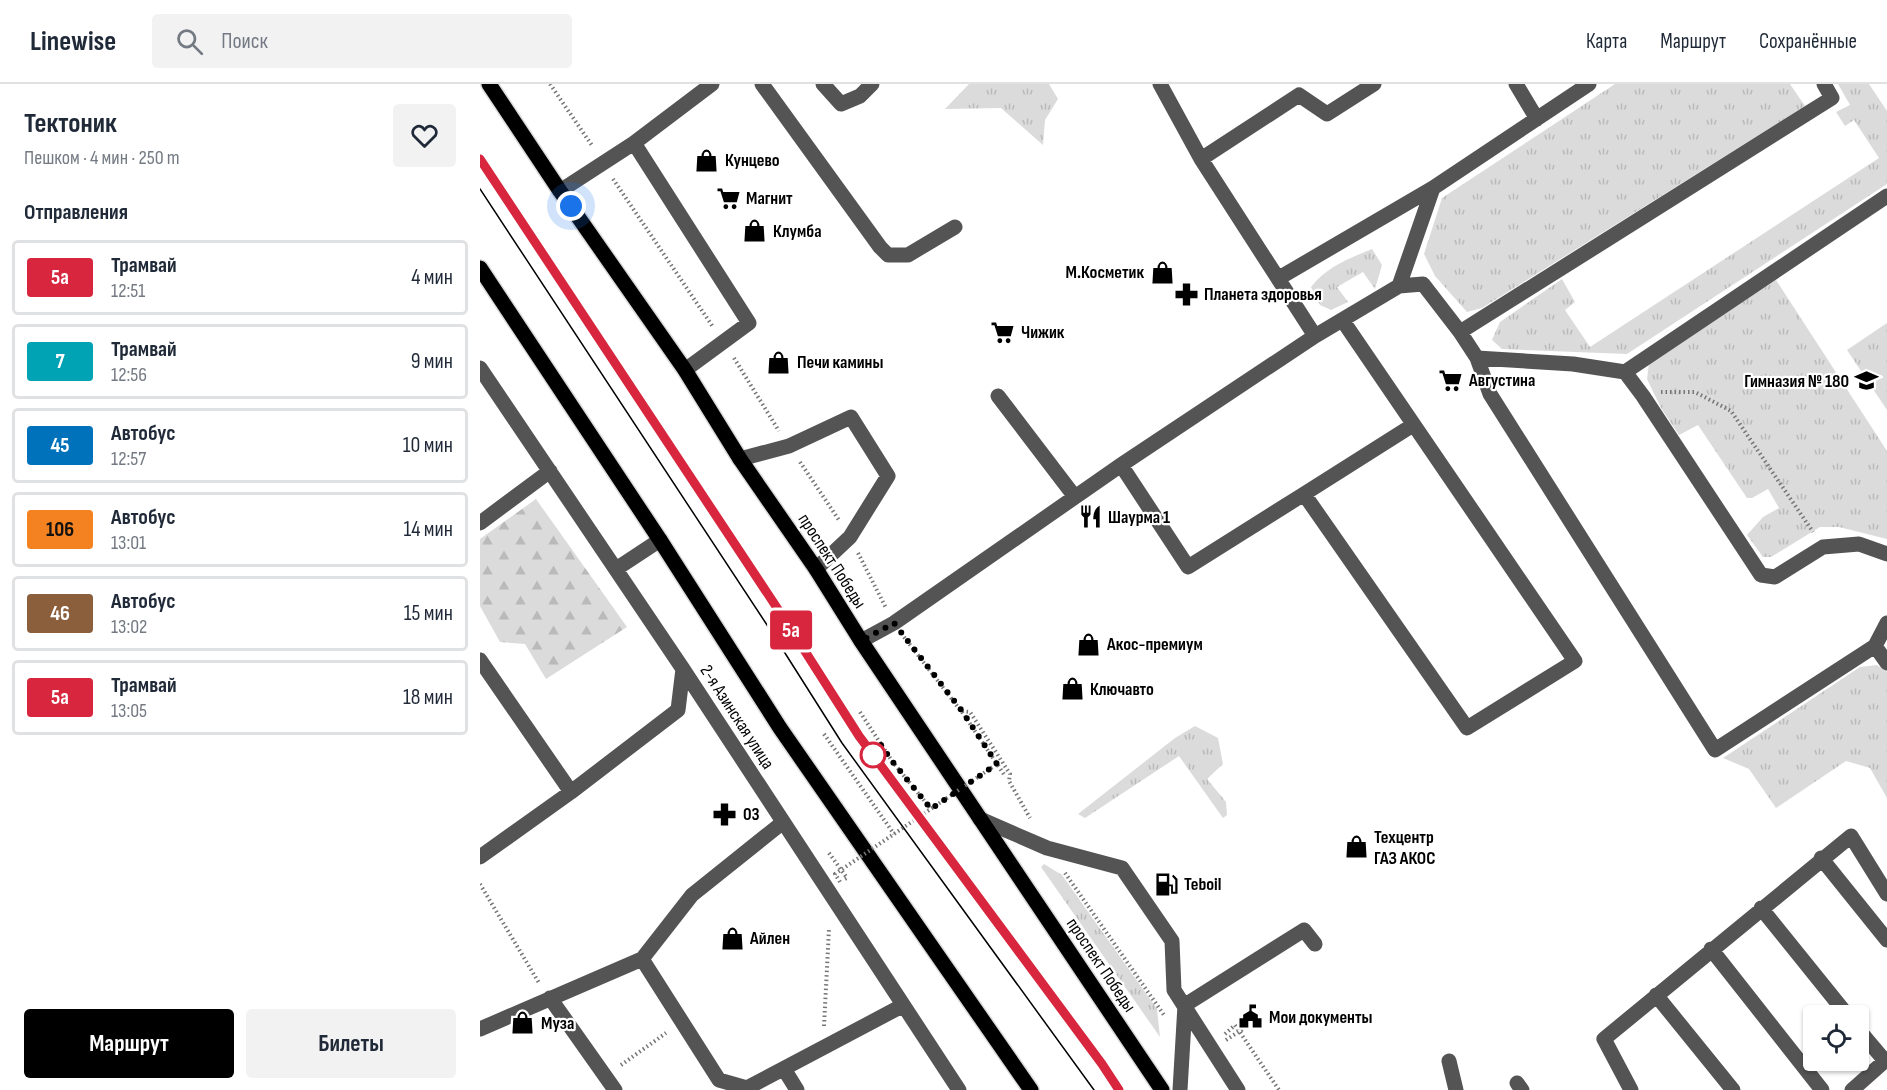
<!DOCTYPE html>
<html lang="ru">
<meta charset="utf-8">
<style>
:root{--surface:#fff;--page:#f2f2f3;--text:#1f2937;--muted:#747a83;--line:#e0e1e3;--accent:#000}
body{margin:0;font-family:"Sofia Sans Condensed",sans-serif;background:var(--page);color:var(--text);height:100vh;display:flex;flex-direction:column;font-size:22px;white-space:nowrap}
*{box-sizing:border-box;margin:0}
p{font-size:20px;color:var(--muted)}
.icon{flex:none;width:33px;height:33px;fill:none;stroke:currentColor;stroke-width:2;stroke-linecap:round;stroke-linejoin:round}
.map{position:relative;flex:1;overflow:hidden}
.panel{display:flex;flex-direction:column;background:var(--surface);width:480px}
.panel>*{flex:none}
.badge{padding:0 12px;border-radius:4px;font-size:21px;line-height:39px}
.tools{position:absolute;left:1323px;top:921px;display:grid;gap:12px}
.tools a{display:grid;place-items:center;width:66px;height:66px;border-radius:6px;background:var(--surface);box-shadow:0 2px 4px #0004;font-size:30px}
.you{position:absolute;width:30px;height:30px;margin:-15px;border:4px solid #fff;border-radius:50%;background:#1a73e8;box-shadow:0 0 0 9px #1a73e833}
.map>.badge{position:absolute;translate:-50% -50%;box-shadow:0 0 0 3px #fff}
h2{padding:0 24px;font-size:22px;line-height:54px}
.round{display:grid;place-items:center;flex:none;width:63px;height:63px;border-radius:6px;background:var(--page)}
.head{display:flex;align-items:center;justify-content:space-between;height:102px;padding:0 24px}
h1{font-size:28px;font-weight:700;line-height:45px}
.button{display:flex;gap:12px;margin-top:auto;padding:12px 24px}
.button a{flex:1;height:69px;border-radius:6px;background:var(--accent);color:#fff;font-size:24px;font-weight:700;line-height:69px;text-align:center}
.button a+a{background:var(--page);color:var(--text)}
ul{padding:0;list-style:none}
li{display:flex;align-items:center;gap:18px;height:75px;margin:0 12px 9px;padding:0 12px;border:3px solid var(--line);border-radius:6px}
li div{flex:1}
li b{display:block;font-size:22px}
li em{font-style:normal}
li .badge{min-width:66px;font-weight:700;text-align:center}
header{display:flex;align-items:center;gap:36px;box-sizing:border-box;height:84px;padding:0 30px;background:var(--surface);border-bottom:2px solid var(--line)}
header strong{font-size:28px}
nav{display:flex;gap:33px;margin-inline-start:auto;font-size:21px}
.search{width:420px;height:54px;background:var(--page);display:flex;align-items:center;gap:15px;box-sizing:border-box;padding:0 21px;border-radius:6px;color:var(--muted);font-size:22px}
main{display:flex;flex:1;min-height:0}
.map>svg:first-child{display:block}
</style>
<header>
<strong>Linewise</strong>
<div class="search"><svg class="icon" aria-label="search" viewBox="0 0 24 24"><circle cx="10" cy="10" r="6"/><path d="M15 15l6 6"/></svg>Поиск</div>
<nav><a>Карта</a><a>Маршрут</a><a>Сохранённые</a></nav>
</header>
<main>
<section class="panel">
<div class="head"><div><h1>Тектоник</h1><p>Пешком · 4 мин · 250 m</p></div><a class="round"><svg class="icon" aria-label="heart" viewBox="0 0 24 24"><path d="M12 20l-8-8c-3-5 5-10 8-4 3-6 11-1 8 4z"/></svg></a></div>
<h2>Отправления</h2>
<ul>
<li><span class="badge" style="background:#d7263d;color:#fff">5а</span><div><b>Трамвай</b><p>12:51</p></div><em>4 мин</em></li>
<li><span class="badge" style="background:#00a3b4;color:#fff">7</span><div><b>Трамвай</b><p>12:56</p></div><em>9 мин</em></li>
<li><span class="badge" style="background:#0072bc;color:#fff">45</span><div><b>Автобус</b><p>12:57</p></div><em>10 мин</em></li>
<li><span class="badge" style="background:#f58220;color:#111">106</span><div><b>Автобус</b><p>13:01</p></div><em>14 мин</em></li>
<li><span class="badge" style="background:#8b5e3c;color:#fff">46</span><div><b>Автобус</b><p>13:02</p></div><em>15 мин</em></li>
<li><span class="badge" style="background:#d7263d;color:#fff">5а</span><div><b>Трамвай</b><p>13:05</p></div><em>18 мин</em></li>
</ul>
<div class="button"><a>Маршрут</a><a>Билеты</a></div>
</section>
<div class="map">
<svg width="1407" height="1006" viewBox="0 0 1407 1006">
<defs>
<pattern id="grass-tufts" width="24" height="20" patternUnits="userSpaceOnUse" patternTransform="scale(1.5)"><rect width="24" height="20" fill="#dbdbdb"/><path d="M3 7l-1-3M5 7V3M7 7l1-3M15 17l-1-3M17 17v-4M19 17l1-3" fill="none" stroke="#bababa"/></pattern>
<pattern id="forest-firs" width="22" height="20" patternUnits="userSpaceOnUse" patternTransform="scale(1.5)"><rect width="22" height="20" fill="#dbdbdb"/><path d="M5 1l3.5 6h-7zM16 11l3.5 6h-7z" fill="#bababa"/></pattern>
</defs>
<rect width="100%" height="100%" fill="#fff"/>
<path fill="url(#grass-tufts)" d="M489 0H569L578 15 565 36 563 61 521 24 465 25Z
M1135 0H1310L1325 22 1002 224 987 228 955 192 944 170 962 114Z
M1358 0H1389L1407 27V100L1147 270 1022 265 1012 256 1020 238 1082 195 1095 218 1085 226 1110 263 1399 74 1374 36 1365 42 1356 28 1370 21Z
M892 165 902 181 895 205 883 188 857 203 868 218 851 226 840 221 831 203C846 183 870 174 892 165Z
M1296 196 1407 367V455L1359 443H1340L1291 473H1283L1267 451 1283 433 1299 424 1288 405 1272 414H1267L1218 341 1199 351 1181 324 1167 295 1169 279Z
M1407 239V326L1367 266Z
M1397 581 1407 588V714L1390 684 1366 677 1296 724 1269 685 1243 674 1380 583Z
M715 642 738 654 743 680 727 695 746 718 747 731 743 734 699 672 605 734 598 730 695 654Z
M564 780 582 791 677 925 680 953 561 783Z"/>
<path fill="url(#forest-firs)" d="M56 415 147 543 66 595 45 560 20 558 0 522V455Z"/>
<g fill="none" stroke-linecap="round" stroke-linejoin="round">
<defs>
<path id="major" d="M9 0 80 107 205 286 260 375 336 485 381 557 682 1006
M0 184 180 456 300 644 551 1006"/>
</defs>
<use href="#major" stroke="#dbdbdb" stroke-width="18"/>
<path stroke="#767676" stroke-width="4" stroke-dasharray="1.5 3" stroke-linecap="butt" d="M70 0 113 63
M133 95 233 243
M254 274 299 347
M1181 308H1215L1251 327 1333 448
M320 378 359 436
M378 469 406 524
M424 553 481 627 490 628 530 690 529 697 550 734
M380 628 412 677 451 725
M482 628 517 680
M344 650 414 750
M349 769 367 794 363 796
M585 789 684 931
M0 800 59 899
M344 942 349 845
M745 950 755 941 799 1006
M746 956 763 945
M141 981 186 949"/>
<path stroke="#545454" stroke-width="15" d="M282 0 400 163 408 171H428L475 143
M343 0 361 20 380 12 392 0
M680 0 721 75
M1036 0 1057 35
M154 59 269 239 205 286
M80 107 154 59 232 0
M799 194 953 104
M919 202 953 104 1109 0
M980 248 1352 14 1344 0
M835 252 721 75 819 11 847 30 894 0
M997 274 1093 280 1145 288 1163 312 1281 491 1295 493 1343 463 1379 460 1407 470
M0 284 203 585 479 1006
M1145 288 1407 112
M518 312 595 413
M260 375 309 362 371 333 408 392 370 453 336 485
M641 381 708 483 824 410 987 644 1095 577 863 237
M824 410 933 341
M0 439 70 387
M136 485 180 456
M1407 539 1395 562 1407 579
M381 557 414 539 641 381 835 252 919 202 943 200 980 248 997 274 1010 310 1235 666 1395 562
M0 576 91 708 198 626 203 585
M500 735 567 764 642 784 692 857 694 906 758 1006
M0 773 91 708
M1341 774 1407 856
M1281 824 1368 932
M1231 865 1342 1006
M162 875 212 811 302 739
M1176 911 1253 1006
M70 914 135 1006
M705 921 824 846 835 860
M0 945 162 875 239 996 267 1004 422 922
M1378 945 1405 977
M969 977 976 1006
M304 985 317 1006
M1037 999 1042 1006
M700 1006 705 921
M1151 1006 1124 955 1371 752 1407 810
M1372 1006 1407 975"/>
<use href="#major" stroke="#000" stroke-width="15"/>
<path stroke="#000" stroke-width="1.5" d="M0 75 307 539 379 652 622 980 639 1006
M0 105 291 547 362 659 614 1006"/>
<path stroke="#767676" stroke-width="4" stroke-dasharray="1.5 3" stroke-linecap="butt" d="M360 798 355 790 517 680 525 692"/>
</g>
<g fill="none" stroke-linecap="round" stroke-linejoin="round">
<defs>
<path id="line" d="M0 75 307 539 379 652 622 980 639 1006"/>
</defs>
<use href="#line" stroke="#fff" stroke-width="14"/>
<use href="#line" stroke="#d7263d" stroke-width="9"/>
<path stroke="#000" stroke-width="6" stroke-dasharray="0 10.8" d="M91 122 205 286 260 375 336 485 381 557 414 539 482 627 517 680 451 725 412 677 401 661 393 671"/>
</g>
<defs>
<symbol id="shop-bare" viewBox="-9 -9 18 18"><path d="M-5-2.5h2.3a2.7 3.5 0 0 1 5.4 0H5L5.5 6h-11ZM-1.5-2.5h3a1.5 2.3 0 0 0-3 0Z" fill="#000" stroke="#fff" stroke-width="2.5" paint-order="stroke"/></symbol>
<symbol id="supermarket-bare" viewBox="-9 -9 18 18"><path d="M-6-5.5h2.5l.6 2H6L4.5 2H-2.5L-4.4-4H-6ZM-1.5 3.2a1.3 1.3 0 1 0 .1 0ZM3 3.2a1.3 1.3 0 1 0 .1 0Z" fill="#000" stroke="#fff" stroke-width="2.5" paint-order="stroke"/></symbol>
<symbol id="pharmacy-bare" viewBox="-9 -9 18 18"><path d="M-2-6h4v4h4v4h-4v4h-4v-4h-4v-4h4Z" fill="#000" stroke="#fff" stroke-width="2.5" paint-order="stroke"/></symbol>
<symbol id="school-bare" viewBox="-9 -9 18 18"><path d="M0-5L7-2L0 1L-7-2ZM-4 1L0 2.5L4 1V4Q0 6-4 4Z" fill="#000" stroke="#fff" stroke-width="2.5" paint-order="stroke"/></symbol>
<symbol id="restaurant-bare" viewBox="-9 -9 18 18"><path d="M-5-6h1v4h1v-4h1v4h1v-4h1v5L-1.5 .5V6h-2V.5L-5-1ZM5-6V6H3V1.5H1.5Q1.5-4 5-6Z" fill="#000" stroke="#fff" stroke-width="2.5" paint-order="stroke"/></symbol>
<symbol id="fuel-bare" viewBox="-9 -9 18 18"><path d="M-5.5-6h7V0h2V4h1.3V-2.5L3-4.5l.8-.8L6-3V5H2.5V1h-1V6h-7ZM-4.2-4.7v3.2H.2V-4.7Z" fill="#000" stroke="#fff" stroke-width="2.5" paint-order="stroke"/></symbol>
<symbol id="civic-bare" viewBox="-9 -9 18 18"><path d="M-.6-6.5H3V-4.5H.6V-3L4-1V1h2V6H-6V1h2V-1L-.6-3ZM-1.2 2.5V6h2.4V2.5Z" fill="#000" stroke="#fff" stroke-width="2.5" paint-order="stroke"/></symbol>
</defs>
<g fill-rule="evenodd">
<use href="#shop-bare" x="210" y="60" width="33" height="33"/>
<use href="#supermarket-bare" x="232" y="98" width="33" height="33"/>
<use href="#shop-bare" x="258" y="130" width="33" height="33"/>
<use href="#shop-bare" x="666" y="172" width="33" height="33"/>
<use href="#pharmacy-bare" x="690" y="194" width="33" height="33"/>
<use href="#supermarket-bare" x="506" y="232" width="33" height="33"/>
<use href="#shop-bare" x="282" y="262" width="33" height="33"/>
<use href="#supermarket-bare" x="954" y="280" width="33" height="33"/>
<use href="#school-bare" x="1370" y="280" width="33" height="33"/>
<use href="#restaurant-bare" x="594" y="416" width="33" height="33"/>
<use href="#shop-bare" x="592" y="544" width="33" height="33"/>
<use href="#shop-bare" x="576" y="588" width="33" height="33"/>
<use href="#pharmacy-bare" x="228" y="714" width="33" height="33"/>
<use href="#shop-bare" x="860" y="746" width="33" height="33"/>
<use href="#fuel-bare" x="670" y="784" width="33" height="33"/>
<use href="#shop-bare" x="236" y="838" width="33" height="33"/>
<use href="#civic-bare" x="754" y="916" width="33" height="33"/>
<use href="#shop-bare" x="26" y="922" width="33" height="33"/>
</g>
<circle fill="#fff" stroke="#d7263d" stroke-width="3" cx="393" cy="671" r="12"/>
<g text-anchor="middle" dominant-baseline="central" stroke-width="4.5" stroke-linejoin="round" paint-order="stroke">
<g font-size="18" font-weight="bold" fill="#000" stroke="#fff" text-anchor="start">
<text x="245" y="76">Кунцево</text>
<text x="266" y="114">Магнит</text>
<text x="293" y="147">Клумба</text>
<text x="664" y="188" text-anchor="end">М.Косметик</text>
<text x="724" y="210">Планета здоровья</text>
<text x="541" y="248">Чижик</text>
<text x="317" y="278">Печи камины</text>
<text x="989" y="296">Августина</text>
<text x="1369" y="297" text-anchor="end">Гимназия № 180</text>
<text x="628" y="433">Шаурма 1</text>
<text x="627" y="560">Акос-премиум</text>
<text x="610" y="605">Ключавто</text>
<text x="263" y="730">03</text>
<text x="894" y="753">Техцентр<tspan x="894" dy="21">ГАЗ АКОС</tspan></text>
<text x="704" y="800">Teboil</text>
<text x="270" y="854">Айлен</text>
<text x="789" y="933">Мои документы</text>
<text x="61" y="939">Муза</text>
</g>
<g font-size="18" fill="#000" stroke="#fff">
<text transform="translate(352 477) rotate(57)">проспект Победы</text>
<text transform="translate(257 633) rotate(57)">2-я Азинская улица</text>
<text transform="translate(621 881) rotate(56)">проспект Победы</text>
</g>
</g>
</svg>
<div class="tools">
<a><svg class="icon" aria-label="locate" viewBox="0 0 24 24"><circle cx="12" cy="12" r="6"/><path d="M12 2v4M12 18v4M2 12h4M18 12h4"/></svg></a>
</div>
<div class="you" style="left:91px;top:122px"></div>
<b class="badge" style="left:311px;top:546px;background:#d7263d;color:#fff">5а</b>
</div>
</main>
